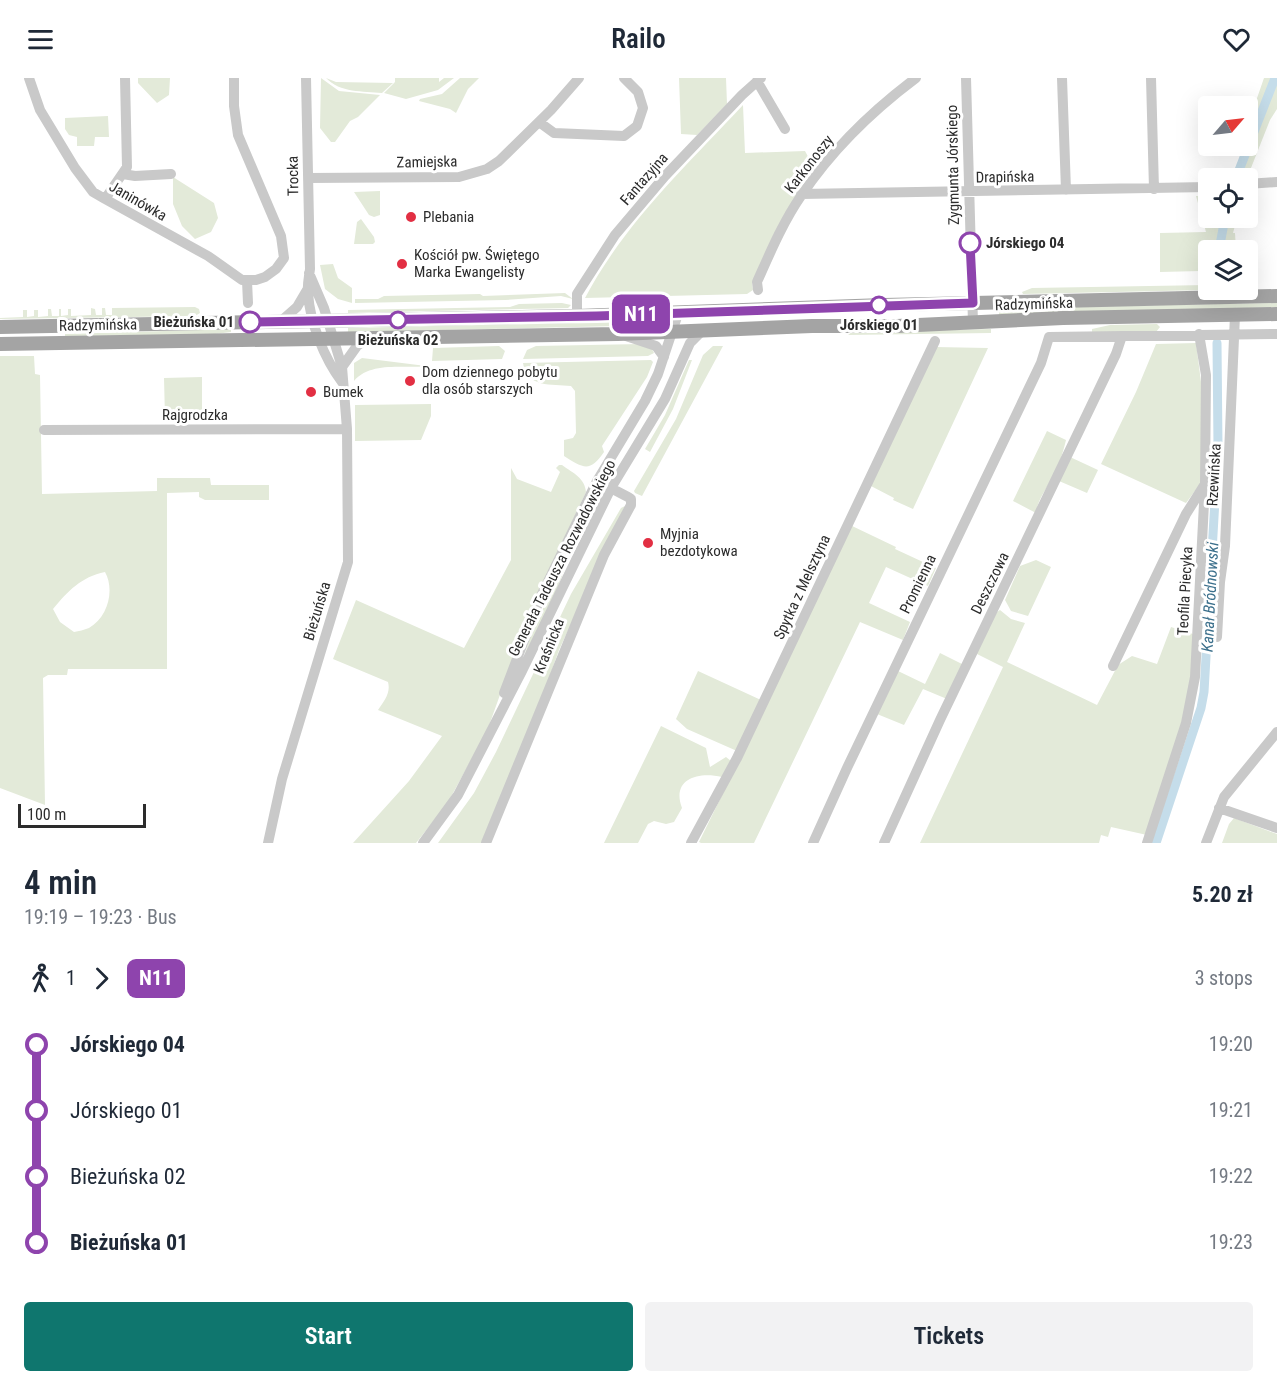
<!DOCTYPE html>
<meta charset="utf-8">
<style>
:root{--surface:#fff;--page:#f2f2f3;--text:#1f2937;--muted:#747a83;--accent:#0f766e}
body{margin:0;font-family:"Roboto Condensed",sans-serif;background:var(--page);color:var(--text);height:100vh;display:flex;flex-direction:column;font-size:22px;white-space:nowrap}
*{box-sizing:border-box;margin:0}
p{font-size:20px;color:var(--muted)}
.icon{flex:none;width:33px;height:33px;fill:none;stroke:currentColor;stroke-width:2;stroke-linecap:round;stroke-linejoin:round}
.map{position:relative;height:765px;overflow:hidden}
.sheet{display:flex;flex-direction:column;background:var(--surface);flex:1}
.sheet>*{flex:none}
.badge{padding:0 12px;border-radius:9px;font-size:21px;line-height:39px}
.needle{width:39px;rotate:62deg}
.buttons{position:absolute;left:1198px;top:18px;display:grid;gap:12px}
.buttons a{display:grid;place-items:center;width:60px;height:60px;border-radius:6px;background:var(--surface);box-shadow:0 6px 24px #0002;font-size:30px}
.scale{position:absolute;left:18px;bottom:15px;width:128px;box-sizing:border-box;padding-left:6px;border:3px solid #2c2c2c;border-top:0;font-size:16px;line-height:21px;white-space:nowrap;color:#2c2c2c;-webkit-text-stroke:4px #fff;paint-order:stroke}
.map>.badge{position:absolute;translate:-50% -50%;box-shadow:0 0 0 3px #fff}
.legs{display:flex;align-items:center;gap:9px;height:66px;padding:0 24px;font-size:20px}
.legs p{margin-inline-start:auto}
.summary{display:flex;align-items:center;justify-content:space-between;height:102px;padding:0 24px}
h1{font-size:33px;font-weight:600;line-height:45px}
.action{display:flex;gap:12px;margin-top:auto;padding:12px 24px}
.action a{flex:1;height:69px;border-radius:6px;background:var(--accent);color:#fff;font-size:24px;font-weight:600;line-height:69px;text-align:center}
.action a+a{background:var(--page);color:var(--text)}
ul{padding:0 24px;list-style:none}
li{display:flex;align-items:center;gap:21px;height:66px;font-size:22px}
li i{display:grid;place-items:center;width:9px;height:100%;margin:0 8px;background:currentColor}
li i::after{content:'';width:15px;height:15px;margin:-8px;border:4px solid;border-radius:50%;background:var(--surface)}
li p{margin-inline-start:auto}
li:first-child i{background:linear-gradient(#0000 50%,currentColor 0)}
li:last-child i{background:linear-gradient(currentColor 50%,#0000 0)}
header{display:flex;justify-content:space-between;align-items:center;height:78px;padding:0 24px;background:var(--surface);font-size:27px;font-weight:600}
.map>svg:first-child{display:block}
</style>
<header><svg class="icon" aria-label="menu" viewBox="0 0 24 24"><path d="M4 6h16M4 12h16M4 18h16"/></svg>Railo<svg class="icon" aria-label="heart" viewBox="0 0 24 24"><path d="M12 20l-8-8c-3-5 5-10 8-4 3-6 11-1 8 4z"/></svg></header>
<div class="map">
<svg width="1277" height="765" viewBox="0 0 1277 765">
<rect width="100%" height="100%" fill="#fff"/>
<path fill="#e3ead9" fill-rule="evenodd" d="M138 0H170L169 17 157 25 138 5Z
M321 0 339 13 380 17 358 39 350 43 335 64H331L320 50Z
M326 0 336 4 393 5 382 15C363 13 340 15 326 0Z
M395 0H439V4L444 0H454L438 12 406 21 384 15 395 4Z
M460 0H479L468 11 456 35 450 31 419 23 420 21 442 16Z
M679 0H726L727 26 697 57 681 56Z
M1264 0H1272L1248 62V46Z
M1277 3V31L1270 42 1247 100H1239Z
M743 27 745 75 805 73 813 88 805 102 807 103 752 205 753 212 747 216 585 220C624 146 686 88 743 27Z
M108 38 109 59H95L94 68H77V59L69 57 65 51V40Z
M173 99 214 125 218 140 211 154 195 161 182 148 173 126Z
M380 113V137L374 139 369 137 354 114Z
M1196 118H1209V140H1221L1216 172H1209V197L1201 196V193L1160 194V155L1206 154Z
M1227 140H1237L1233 155H1235L1236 172H1222Z
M361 141 374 159 375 164 373 166H354L357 144Z
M333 186 338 200 352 210V225L338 221 325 211 320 187Z
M1208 207V212L1023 216 1022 214 1032 210Z
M565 215 573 221 561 218 505 222 355 225V221H378L384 218 480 216 483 218Z
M562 225 571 227 568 230 348 235V232L510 229 519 226Z
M1277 225V229L999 237V230Z
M195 229 199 231 200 235 195 238 0 241V240L23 239V232H27V239L34 238V232H38V239L48 238V231H51L52 238H59V231H61V238L68 237V231H71V238L91 237V230L95 231 96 237H102V230H105L106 237H112V230Z
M658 243 666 247 348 254V250Z
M1157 246 1160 249 1156 254 1092 255V251L1110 247Z
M231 251V254L207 257 65 258V256Z
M991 251V255L848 257 852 254Z
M1196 265 1201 304 1203 402 1186 425 1101 386 1136 314 1156 266Z
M642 266 652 271 654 275 648 278 523 281 527 272 536 268Z
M499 268 505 273 502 281 432 283 433 270Z
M713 268H723L642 418 635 415 634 413 676 341 703 277Z
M935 269 988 270 913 431 893 422 894 420 869 407Z
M0 278H34L35 296 40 297 42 416 157 413V400H210L211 407H269V422H205L199 419V414L167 415V591H68L67 597H48L43 600 45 727 0 710ZM105 494C115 512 108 539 89 550 84 552 79 553 74 554L60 544 53 531C68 513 81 499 105 494Z
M362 280 426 288C404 291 371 283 354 303V285Z
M651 282 653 284 647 299 602 368 604 374C590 395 583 390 564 378V362L573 360 576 355 575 313 571 308C552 306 526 310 523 285Z
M689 282H692L673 331 650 374 645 371 665 337Z
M202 299V339L165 340 164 300Z
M431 326V338L421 362 355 363V327Z
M1047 353 1066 362C1063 375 1059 387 1052 399 1046 413 1038 420 1036 435L1013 423Z
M1070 379 1098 392 1087 415 1059 403Z
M559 387H562C573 395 585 400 586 414L529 536 487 653 447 726 416 765H353L409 703 442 658 378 632C384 623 391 615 388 604L333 581 356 522 464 570 511 482V390L517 401 551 414 560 394 556 390Z
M596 421 570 478 555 516 523 582 531 556 591 428Z
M625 428 559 572 540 625 482 765H438L474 715 496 674 571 516 621 430Z
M850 447 896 469 895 471 936 490 928 508 886 489 869 525 910 544 903 562 860 544 754 765H701L699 764 758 644Z
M1036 482 1051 489 1028 538 1011 533 1005 522 1020 488Z
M1000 532 1011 541 1025 545 1007 584 1097 627 1118 587 1132 578 1157 586 1171 549 1196 557 1192 613 1147 757 1111 749 1108 759 1101 757 1099 765H920L1003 589 975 575 997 534Z
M940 575 964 587 947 621 923 611 904 647 877 636 898 593 925 606Z
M698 593 761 622 737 673 687 651 676 641Z
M661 648 706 670 710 689 726 679 731 683 722 699C698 693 671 701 682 730L674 744 666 746 654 743 648 746 638 765H604Z
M1234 740 1277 756V765H1222L1229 746Z"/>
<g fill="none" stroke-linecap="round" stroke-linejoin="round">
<path stroke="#c5ddea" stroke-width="9" d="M1236 100 1275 0
M1219 172 1225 140
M1156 765 1201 630 1204 614 1218 369 1217 265"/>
<path stroke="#c9c9c9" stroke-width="10" d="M29 0 40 32 75 90 93 114 105 121 208 178 242 202H256L265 199 276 191 284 180 281 158 238 57 234 28V0
M306 0 310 191C309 199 307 207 308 215 310 245 324 280 342 304
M966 0 973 245
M1062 0 1066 112
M1151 0 1154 111
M757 3 785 51
M539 44 554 55 624 58 637 48 643 30 638 14 624 0
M123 96 135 98 171 96
M308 100 459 99 487 91 499 83 551 32 579 0
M1223 100 1225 96
M1248 106 1277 104
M801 116 1209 109
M105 121 127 89 125 0
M247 203 248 225
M758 212 757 204C770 175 783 144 801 118 831 73 872 33 916 0
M577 238V216L615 157 665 98 742 17 761 0
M280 244 297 229 307 212
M626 258 656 268 664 279
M342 289 357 268 367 261
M44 352 347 351
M1217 559 1220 504 1225 468 1235 237
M1113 588 1186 436 1205 406
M504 615 541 518 597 403 645 323 658 296 678 236
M1219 730 1277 750
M268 765 282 701 348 484 347 351 342 289 324 230 309 195
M423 765 458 717 521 595 611 410 665 321 690 265 702 253
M486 765 604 477 631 427V421L628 419 605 407
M691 765 737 680 935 263
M813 765 847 690 1041 285 1049 259 1277 256
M884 765 940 642 1116 276 1122 258
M1147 765 1186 645 1195 599 1205 406 1206 297 1199 256
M1206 765 1224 719 1277 654"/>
<path stroke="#a4a4a4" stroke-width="14" d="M0 249 577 238 884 227 1277 218
M0 266 618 256 812 248H897L1063 240 1277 236"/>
</g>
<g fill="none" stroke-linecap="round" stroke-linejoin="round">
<defs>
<path id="line-1" d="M250 244 597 238 973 225 970 165"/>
</defs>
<use href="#line-1" stroke="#fff" stroke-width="14"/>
<use href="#line-1" stroke="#8e44ad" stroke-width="9"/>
</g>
<g fill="#e22f43" stroke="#fff" stroke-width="2">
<circle cx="411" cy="139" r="6"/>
<circle cx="402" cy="186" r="6"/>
<circle cx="410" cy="303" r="6"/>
<circle cx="311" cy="314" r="6"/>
<circle cx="648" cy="465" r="6"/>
</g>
<g fill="#fff" stroke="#8e44ad" stroke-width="3">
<circle cx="970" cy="165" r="10"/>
<circle cx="879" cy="227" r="8"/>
<circle cx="398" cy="242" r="8"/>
<circle cx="250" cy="244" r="10"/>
</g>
<g text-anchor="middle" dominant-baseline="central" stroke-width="6" stroke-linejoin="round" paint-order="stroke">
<g font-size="15" fill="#2c2c2c" stroke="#fff">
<text transform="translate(427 84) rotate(-1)">Zamiejska</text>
<text transform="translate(809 86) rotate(-52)">Karkonoszy</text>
<text transform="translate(953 87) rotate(-91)">Zygmunta Jórskiego</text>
<text transform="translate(293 98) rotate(-91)">Trocka</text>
<text transform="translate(1005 99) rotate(-1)">Drapińska</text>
<text transform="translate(644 101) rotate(-49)">Fantazyjna</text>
<text transform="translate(138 123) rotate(30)">Janinówka</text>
<text transform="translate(1034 226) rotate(-2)">Radzymińska</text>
<text transform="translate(98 247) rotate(-1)">Radzymińska</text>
<text x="195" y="337">Rajgrodzka</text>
<text transform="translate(1214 397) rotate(-87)">Rzewińska</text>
<text transform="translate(562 480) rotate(-63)">Generała Tadeusza Rozwadowskiego</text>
<text transform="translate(990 505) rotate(-64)">Deszczowa</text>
<text transform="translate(918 506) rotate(-64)">Promienna</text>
<text transform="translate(802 509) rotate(-65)">Spytka z Melsztyna</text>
<text transform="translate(1185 513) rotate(-87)">Teofila Piecyka</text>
<text transform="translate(317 533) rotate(-73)">Bieżuńska</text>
<text transform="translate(549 568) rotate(-68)">Kraśnicka</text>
</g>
<g font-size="15" fill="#2c2c2c" stroke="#fff" text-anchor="start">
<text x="423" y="139">Plebania</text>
<text x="414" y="177">Kościół pw. Świętego<tspan x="414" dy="17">Marka Ewangelisty</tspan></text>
<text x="422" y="294">Dom dziennego pobytu<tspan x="422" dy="17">dla osób starszych</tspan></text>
<text x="323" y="314">Bumek</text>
<text x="660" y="456">Myjnia<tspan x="660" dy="17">bezdotykowa</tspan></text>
</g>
<g font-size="15" font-weight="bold" fill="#2c2c2c" stroke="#fff">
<text x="986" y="165" text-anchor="start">Jórskiego 04</text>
<text x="234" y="244" text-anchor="end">Bieżuńska 01</text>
<text x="879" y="247">Jórskiego 01</text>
<text x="398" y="262">Bieżuńska 02</text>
</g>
<g font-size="16" font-style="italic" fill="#3c708c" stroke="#fff">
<text transform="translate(1210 519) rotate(-87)">Kanał Bródnowski</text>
</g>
</g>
</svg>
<div class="buttons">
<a><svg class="needle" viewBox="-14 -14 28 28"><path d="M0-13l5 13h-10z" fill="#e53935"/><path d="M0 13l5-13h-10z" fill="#747a83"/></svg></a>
<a><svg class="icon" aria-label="locate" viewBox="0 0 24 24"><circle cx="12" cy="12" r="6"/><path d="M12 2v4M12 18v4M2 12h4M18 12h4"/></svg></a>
<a><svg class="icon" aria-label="layers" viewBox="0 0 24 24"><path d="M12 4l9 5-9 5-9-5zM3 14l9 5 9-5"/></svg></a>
</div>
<div class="scale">100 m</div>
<b class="badge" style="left:641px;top:236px;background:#8e44ad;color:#fff">N11</b>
</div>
<section class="sheet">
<div class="summary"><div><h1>4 min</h1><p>19:19 – 19:23 · Bus</p></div><b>5.20 zł</b></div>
<div class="legs"><svg class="icon" aria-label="walk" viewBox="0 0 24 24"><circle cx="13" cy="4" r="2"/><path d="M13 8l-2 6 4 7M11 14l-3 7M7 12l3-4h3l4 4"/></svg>1<svg class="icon" aria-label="forward" viewBox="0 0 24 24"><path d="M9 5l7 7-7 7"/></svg><b class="badge" style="background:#8e44ad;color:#fff">N11</b><p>3 stops</p></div>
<ul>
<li><i style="color:#8e44ad"></i><b>Jórskiego 04</b><p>19:20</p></li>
<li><i style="color:#8e44ad"></i><span>Jórskiego 01</span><p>19:21</p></li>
<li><i style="color:#8e44ad"></i><span>Bieżuńska 02</span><p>19:22</p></li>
<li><i style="color:#8e44ad"></i><b>Bieżuńska 01</b><p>19:23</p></li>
</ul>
<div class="action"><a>Start</a><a>Tickets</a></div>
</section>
